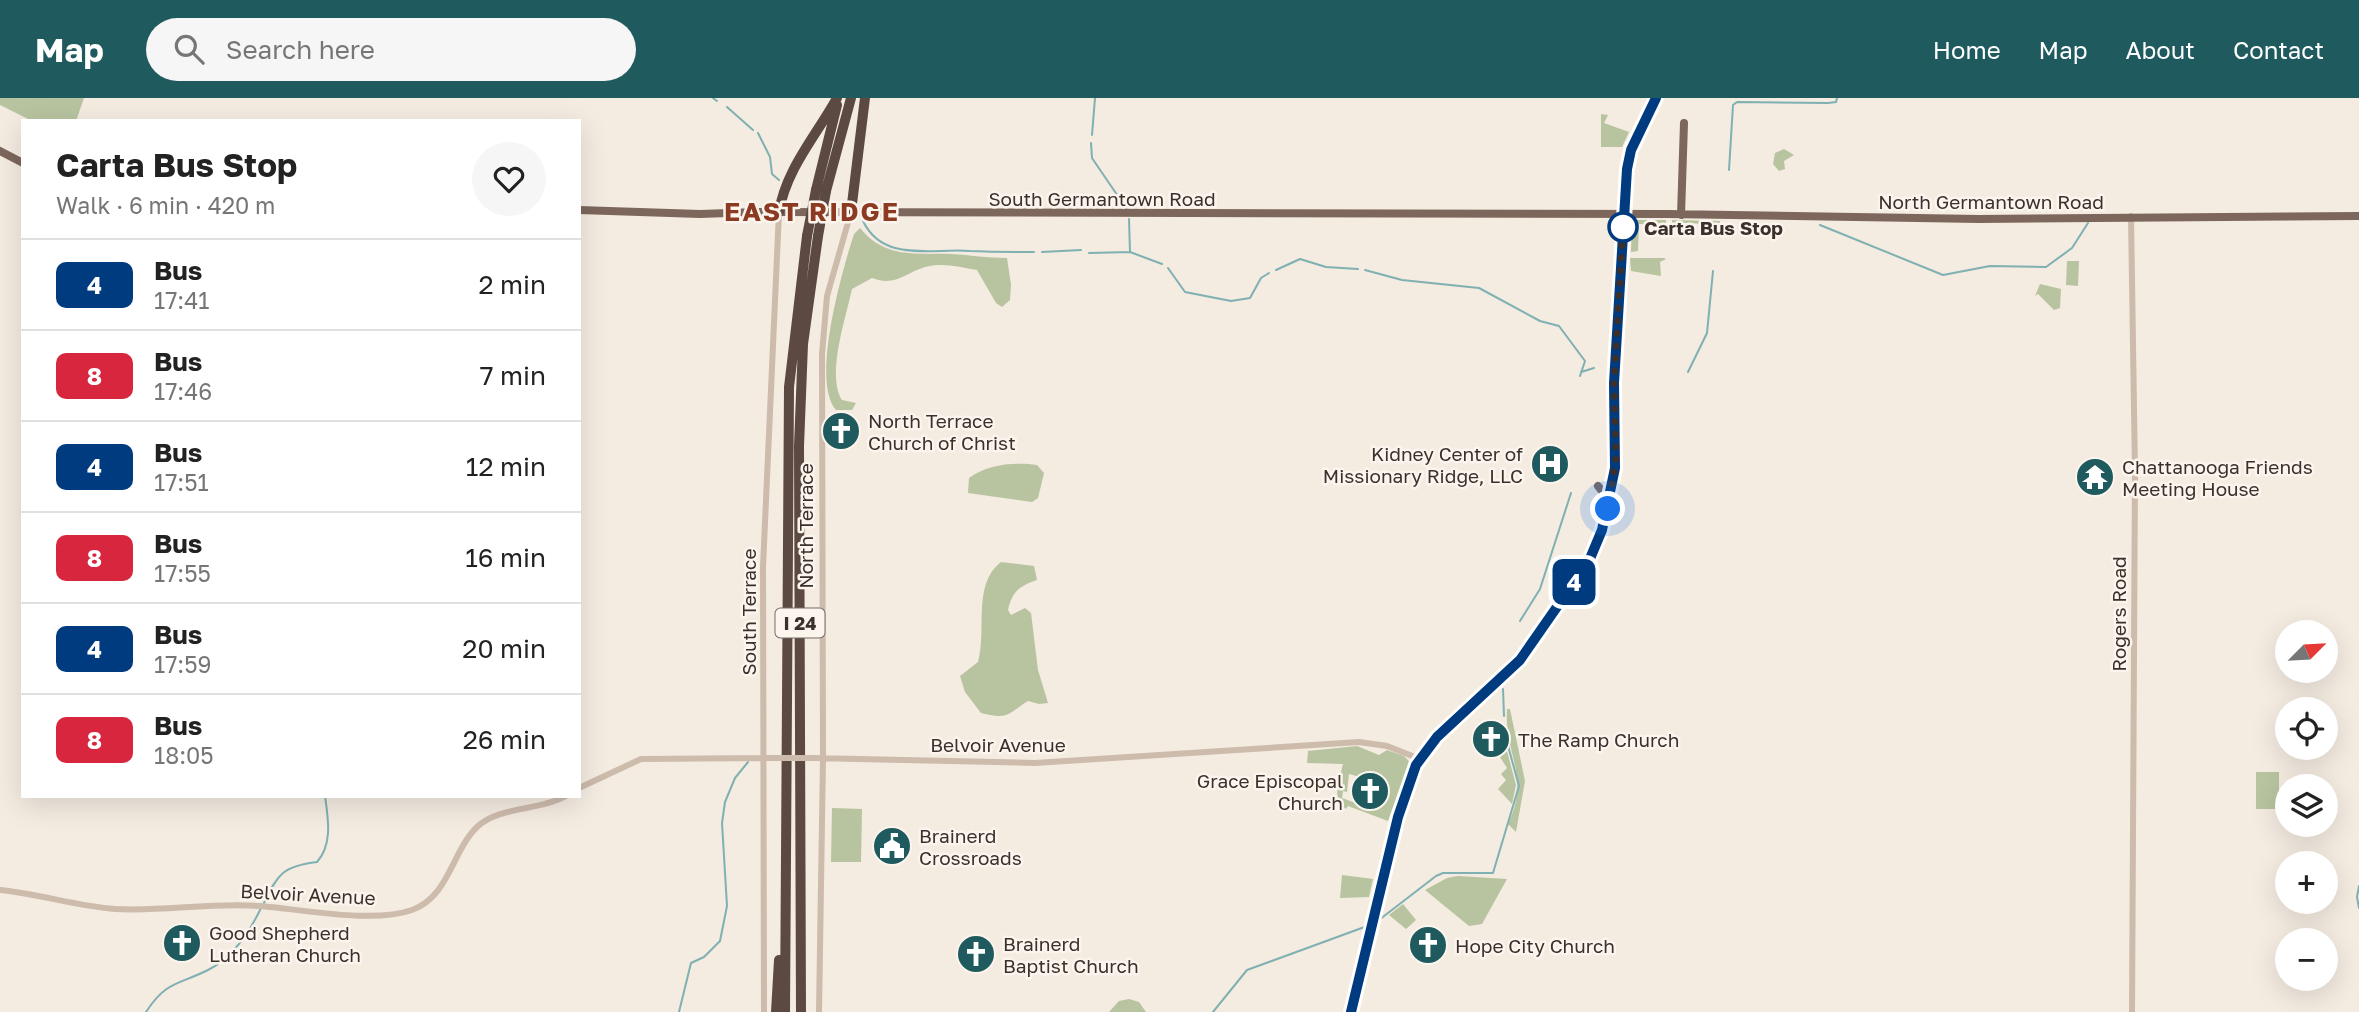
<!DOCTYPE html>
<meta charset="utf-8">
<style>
:root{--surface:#fff;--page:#f6f6f6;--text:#222;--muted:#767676;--line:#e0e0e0;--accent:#1f5a5e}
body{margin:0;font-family:"Golos Text",sans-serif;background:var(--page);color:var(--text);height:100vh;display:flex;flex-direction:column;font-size:26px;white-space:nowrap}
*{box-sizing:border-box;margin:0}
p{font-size:23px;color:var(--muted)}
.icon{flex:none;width:38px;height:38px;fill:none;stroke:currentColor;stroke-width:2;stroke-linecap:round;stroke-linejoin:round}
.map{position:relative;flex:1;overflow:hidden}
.panel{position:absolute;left:21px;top:21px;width:560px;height:679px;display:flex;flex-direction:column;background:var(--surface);border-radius:0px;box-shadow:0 7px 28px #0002}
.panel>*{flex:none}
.badge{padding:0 14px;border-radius:10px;font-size:24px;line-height:46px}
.needle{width:46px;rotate:66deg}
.tools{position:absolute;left:2275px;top:522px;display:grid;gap:14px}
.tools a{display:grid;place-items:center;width:63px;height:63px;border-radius:50%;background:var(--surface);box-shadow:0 7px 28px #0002;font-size:35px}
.you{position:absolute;width:35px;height:35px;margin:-18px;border:5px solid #fff;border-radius:50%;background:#1a73e8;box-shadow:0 0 0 10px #1a73e833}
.map>.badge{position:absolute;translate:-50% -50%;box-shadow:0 0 0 4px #fff}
.round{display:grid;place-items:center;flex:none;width:74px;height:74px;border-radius:37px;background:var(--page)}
.summary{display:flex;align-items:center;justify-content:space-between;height:119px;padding:0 35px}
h1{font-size:33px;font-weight:700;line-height:52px}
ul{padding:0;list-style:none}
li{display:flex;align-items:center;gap:21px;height:91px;padding:0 35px;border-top:2px solid var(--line)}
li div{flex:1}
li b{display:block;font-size:26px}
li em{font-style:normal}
li .badge{min-width:77px;font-weight:700;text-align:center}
header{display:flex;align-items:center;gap:42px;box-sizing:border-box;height:98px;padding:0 35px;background:var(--accent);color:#fff}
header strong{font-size:33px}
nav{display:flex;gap:38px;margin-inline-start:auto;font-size:24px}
.search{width:490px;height:63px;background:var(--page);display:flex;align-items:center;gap:18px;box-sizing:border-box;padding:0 24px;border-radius:38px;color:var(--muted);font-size:26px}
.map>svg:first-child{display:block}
</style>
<header>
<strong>Map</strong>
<div class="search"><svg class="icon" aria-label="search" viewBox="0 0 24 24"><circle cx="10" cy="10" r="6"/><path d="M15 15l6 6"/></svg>Search here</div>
<nav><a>Home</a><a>Map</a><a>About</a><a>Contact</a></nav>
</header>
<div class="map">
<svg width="2359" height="914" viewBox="0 0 2359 914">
<rect width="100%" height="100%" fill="#f4ebe1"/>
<path fill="#b8c4a0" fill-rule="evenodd" d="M0 0H84L76 23H32L0 7Z
M1601 16 1608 17 1604 25 1629 34 1622 49H1601Z
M1784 51 1794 57 1784 63 1785 71 1779 73 1773 66 1775 55Z
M1635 122H1666V127L1639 126 1638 153 1631 154 1632 123Z
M1672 122 1720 123V140L1717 138V126L1673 125 1672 129Z
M860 130C885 161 917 155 951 156 970 157 988 160 1007 160L1011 187 1010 202 1002 209 996 205 977 172C960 169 942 164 925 169 905 175 895 189 872 180L852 191C846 219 826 278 842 302L856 305 852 312H836C810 283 843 170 854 136Z
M1630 160H1664L1666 161 1660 164 1661 178 1631 173Z
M2067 163H2079L2078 188 2066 187Z
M2040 186 2061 191 2060 210 2054 212 2038 196 2035 198Z
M1037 367 1044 375 1038 400 1032 404 968 395 969 380C988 366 1015 364 1037 367Z
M1001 464 1034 468 1037 482C1019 488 1012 494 1008 512L1011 517 1025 510 1031 515 1038 572 1048 605 1039 606 1028 603C1007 616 1009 622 981 615L965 594 960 578 978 564C987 532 972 486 1001 464Z
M1507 611H1510L1525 683 1516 734 1508 726C1531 678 1504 657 1507 611Z
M1357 648 1379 657 1387 652 1404 658 1410 664 1388 723 1348 708 1346 711C1331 699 1339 684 1343 666L1307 665 1308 653ZM1349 676 1378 684V696L1372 711 1342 700 1343 693 1347 694Z
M1507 653 1516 687 1512 706 1498 691 1506 682 1501 676 1507 670 1500 659Z
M2256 674H2279V711H2256Z
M832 710 862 711 861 764H831Z
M1342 777 1373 781 1369 799 1340 800Z
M1458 778 1507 781 1482 826 1469 828 1425 792 1447 780Z
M1403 806 1416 822 1406 831 1389 817Z
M1129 901 1139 904 1146 914H1109L1119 903Z"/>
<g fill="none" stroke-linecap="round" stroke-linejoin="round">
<path stroke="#7fb0b2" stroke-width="2" d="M713 0 717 3
M727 9 753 32
M758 35 770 59 772 76 779 82
M1092 37 1095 0
M1091 45 1092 60 1126 110
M1729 72 1733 7 1737 4 1828 5 1836 4 1837 0
M1129 121 1130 154
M863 123C883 165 932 150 970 153 992 154 1012 154 1034 154
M1820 127 1943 177 1990 168 2046 169 2072 150 2088 125
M1042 154 1081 152
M1089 155 1130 154 1162 166
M1168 170 1185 194 1231 203 1250 200 1261 180 1269 175
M1276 172 1300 161 1326 169 1358 171
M1365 172 1402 182 1479 190 1540 223 1559 228 1585 263 1580 278
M1581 274 1594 270
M1688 274 1707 235 1713 173
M1520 523 1540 491 1571 395
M1503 591 1504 618
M2359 788 2357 799 2359 810
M264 805C278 775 284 768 317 764 333 746 328 720 325 698
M1375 825 1436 778 1443 775H1493L1519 688 1507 644
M146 914C166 883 178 887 208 872 232 860 250 833 261 810
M679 914 691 865 704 859 720 843 727 808 722 725 725 704 735 680 748 664
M1213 914 1247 872 1370 827"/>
<path stroke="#cdbbac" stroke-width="6" d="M2131 118 2135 374 2132 914
M814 660 1035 665 1359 644 1387 648 1420 661
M579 690 641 661 775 660
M0 792C39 796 77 808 115 811 163 814 211 804 259 808 301 811 373 826 412 812 449 799 452 753 477 729 499 708 539 713 566 698
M764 914 763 469 779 114
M819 914 823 660 822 256 827 198 851 114"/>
<path stroke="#7d675c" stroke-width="8" d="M0 53 23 65
M579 112 700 116 758 114 1668 116 1979 121 2359 118
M1681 117 1684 25
M1598 388 1609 402
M1569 490 1579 487 1588 489
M1351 914 1398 719 1417 667 1432 644 1520 562 1589 462 1602 432 1615 370 1614 285 1627 71 1631 52 1656 0"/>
<path stroke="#5c4a42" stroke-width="10" d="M816 92 837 7
M826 93 851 0
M779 114C786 71 816 38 837 0
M851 114 865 0
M776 914 779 862
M785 914 789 289 807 138
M801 914 799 348 803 246 818 138"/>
<path stroke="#cdbbac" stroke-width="6" d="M775 660H814"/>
<path stroke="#5c4a42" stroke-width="10" d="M807 138 816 92
M818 138 826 93"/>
</g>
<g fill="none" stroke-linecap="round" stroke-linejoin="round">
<defs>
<path id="line" d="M1351 914 1398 719 1416 667 1437 639 1520 562 1589 463 1602 432 1615 370 1614 285 1627 71 1631 52 1656 0"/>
</defs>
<use href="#line" stroke="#fff" stroke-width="16"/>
<use href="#line" stroke="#003b80" stroke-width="10"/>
<path stroke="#3b302b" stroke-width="7" stroke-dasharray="0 12.6" d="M1608 411 1616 361 1614 285 1623 129"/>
</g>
<defs>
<symbol id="church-disc" viewBox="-11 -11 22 22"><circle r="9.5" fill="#1f5a5e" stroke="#fbf5ee"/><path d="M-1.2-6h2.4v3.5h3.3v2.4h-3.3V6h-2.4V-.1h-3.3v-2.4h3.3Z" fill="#fff"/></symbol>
<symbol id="hospital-disc" viewBox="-11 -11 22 22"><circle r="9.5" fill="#1f5a5e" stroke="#fbf5ee"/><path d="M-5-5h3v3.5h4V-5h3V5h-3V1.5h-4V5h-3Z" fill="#fff"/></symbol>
<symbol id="temple-disc" viewBox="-11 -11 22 22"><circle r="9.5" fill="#1f5a5e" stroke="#fbf5ee"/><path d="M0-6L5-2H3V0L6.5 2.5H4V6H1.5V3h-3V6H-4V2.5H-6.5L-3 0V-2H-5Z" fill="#fff"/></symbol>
<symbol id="civic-disc" viewBox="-11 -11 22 22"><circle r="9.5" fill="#1f5a5e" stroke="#fbf5ee"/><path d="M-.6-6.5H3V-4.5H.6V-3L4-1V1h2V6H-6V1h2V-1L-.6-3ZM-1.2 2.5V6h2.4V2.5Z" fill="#fff"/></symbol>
</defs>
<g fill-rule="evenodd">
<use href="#church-disc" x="819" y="311" width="44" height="44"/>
<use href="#hospital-disc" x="1528" y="344" width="44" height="44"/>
<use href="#temple-disc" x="2073" y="357" width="44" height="44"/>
<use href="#church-disc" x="1469" y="619" width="44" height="44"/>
<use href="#church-disc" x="1348" y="671" width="44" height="44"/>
<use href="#civic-disc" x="870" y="726" width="44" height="44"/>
<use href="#church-disc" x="160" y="823" width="44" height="44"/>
<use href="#church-disc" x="1406" y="825" width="44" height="44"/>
<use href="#church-disc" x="954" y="834" width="44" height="44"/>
</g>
<circle fill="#fff" stroke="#003b80" stroke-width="3.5" cx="1623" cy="129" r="14"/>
<g text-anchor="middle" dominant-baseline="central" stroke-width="5" stroke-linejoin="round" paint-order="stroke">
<rect fill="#fbf5ee" stroke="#756b66" stroke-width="2" x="775.5" y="510.5" width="49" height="29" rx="5"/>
<g font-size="18" font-weight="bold" fill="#3b302b">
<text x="800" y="525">I 24</text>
</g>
<g font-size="19" fill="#3b302b" stroke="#fbf5ee">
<text x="1102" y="100">South Germantown Road</text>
<text x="1991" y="103">North Germantown Road</text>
<text transform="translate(805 428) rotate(-90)">North Terrace</text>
<text transform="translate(748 514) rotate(-90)">South Terrace</text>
<text transform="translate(2118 516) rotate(-90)">Rogers Road</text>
<text x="998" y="646">Belvoir Avenue</text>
<text transform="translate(308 796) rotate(3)">Belvoir Avenue</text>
</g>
<g font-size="19" font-weight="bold" fill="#3b302b" stroke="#fbf5ee" text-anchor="start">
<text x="1644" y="129">Carta Bus Stop</text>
</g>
<g font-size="19" fill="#3b302b" stroke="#fbf5ee" text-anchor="start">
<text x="868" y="322">North Terrace<tspan x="868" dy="22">Church of Christ</tspan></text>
<text x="1523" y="355" text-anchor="end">Kidney Center of<tspan x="1523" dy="22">Missionary Ridge, LLC</tspan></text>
<text x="2122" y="368">Chattanooga Friends<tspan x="2122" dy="22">Meeting House</tspan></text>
<text x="1518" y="641">The Ramp Church</text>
<text x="1343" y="682" text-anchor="end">Grace Episcopal<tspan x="1343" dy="22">Church</tspan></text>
<text x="919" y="737">Brainerd<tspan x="919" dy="22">Crossroads</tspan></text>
<text x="209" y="834">Good Shepherd<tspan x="209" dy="22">Lutheran Church</tspan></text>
<text x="1003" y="845">Brainerd<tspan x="1003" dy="22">Baptist Church</tspan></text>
<text x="1455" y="847">Hope City Church</text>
</g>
<g font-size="26" font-weight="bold" letter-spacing="2" fill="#8c3b22" stroke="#fbf5ee">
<text x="812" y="113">EAST RIDGE</text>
</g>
</g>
</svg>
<div class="tools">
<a><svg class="needle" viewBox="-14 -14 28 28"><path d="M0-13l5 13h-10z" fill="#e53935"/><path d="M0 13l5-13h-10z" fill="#767676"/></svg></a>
<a><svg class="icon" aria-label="locate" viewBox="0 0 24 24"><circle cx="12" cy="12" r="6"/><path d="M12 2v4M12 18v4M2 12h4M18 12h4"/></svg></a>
<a><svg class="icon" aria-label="layers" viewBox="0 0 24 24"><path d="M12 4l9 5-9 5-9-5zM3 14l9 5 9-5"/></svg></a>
<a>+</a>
<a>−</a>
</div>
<div class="you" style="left:1608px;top:411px"></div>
<b class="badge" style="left:1574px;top:484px;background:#003b80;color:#fff">4</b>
<section class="panel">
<div class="summary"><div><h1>Carta Bus Stop</h1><p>Walk · 6 min · 420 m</p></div><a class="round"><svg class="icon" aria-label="heart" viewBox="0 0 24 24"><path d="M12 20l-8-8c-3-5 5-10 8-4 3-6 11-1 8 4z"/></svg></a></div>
<ul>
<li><span class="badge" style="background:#003b80;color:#fff">4</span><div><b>Bus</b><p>17:41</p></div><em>2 min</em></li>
<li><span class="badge" style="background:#d7263d;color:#fff">8</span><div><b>Bus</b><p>17:46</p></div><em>7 min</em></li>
<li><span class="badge" style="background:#003b80;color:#fff">4</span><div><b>Bus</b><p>17:51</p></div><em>12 min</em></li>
<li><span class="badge" style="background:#d7263d;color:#fff">8</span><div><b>Bus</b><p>17:55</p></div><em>16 min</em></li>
<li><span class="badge" style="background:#003b80;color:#fff">4</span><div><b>Bus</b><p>17:59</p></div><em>20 min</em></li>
<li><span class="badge" style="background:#d7263d;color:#fff">8</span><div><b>Bus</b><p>18:05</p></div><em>26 min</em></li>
</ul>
</section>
</div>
